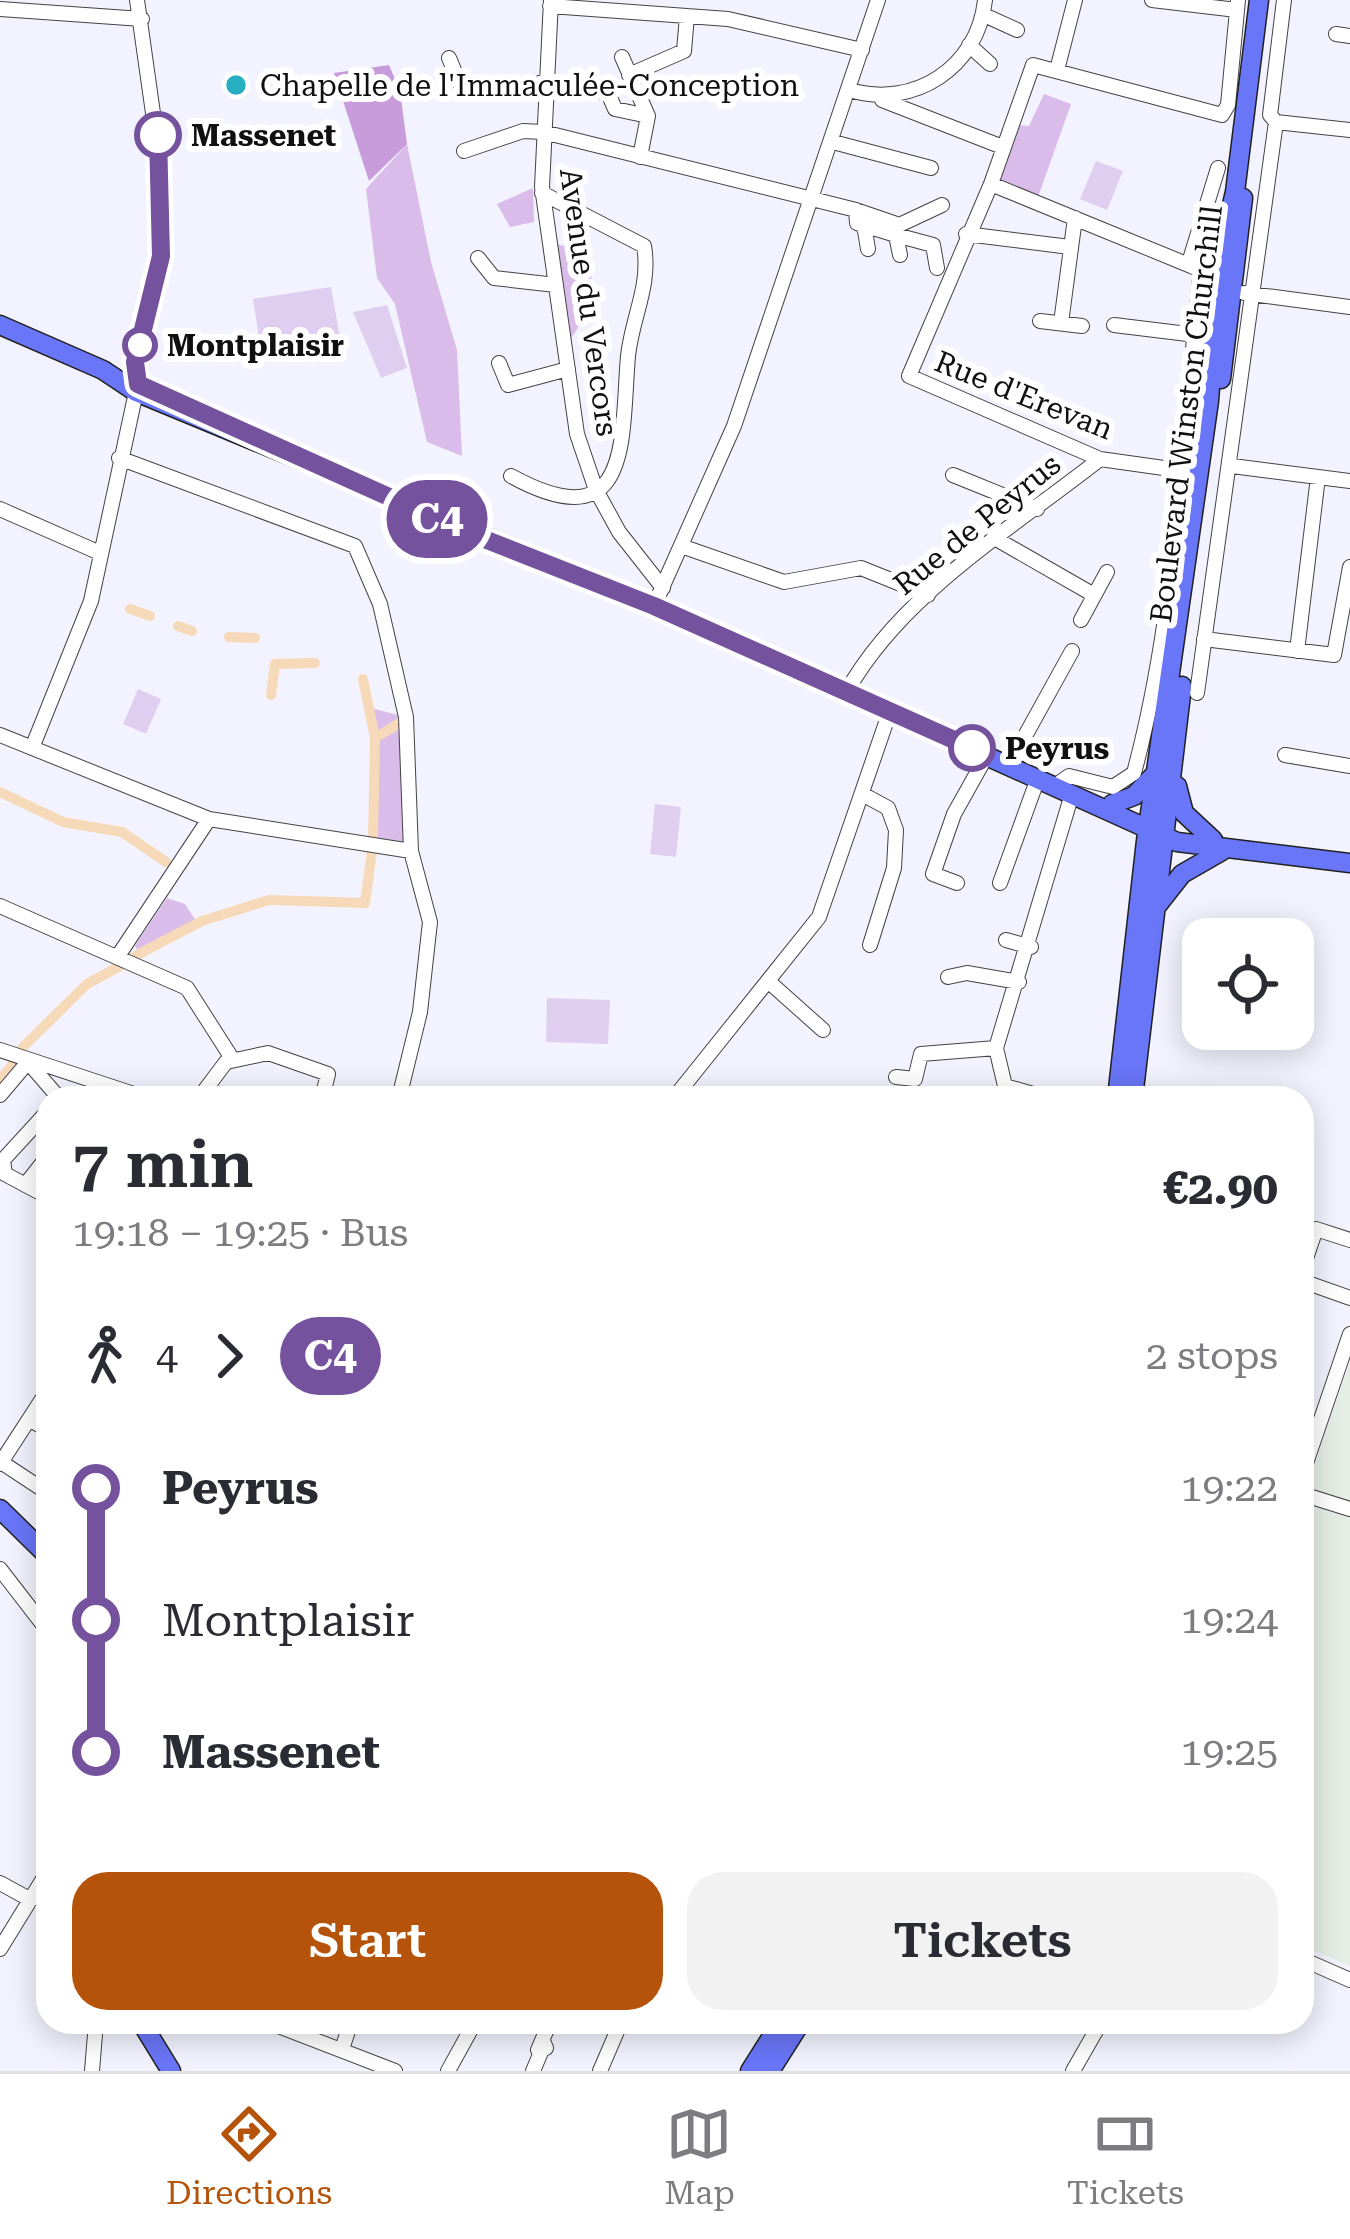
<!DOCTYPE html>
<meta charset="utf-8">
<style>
:root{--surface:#fff;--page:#f2f2f3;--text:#2b2b33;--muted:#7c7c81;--line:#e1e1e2;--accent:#b45309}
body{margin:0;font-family:"Roboto Serif",serif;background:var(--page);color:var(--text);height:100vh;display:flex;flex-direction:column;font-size:45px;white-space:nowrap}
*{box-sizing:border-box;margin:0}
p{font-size:39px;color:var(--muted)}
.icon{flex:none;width:66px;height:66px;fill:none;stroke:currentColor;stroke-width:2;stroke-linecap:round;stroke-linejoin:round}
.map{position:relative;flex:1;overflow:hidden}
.side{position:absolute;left:36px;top:1086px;width:1278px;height:948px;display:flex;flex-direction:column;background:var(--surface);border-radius:36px;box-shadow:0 6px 30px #0003}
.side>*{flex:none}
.badge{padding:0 24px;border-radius:39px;font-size:42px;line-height:78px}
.controls{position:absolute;left:1182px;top:918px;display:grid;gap:24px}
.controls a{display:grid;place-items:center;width:132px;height:132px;border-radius:24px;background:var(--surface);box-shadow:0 6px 30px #0003;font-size:60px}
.map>.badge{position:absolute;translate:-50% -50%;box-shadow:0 0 0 6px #fff}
.legs{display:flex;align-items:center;gap:18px;height:132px;padding:0 36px;font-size:39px}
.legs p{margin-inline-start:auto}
.summary{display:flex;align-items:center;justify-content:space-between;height:204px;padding:0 36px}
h1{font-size:66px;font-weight:600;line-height:90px}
.primary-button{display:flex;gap:24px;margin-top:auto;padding:24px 36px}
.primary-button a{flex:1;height:138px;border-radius:36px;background:var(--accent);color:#fff;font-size:48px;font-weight:600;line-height:138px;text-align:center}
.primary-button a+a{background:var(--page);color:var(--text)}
ul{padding:0 36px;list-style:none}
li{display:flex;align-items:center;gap:42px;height:132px;font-size:45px}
li i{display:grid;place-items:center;width:18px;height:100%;margin:0 15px;background:currentColor}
li i::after{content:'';width:30px;height:30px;margin:-15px;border:9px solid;border-radius:50%;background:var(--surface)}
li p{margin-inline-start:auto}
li:first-child i{background:linear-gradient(#0000 50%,currentColor 0)}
li:last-child i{background:linear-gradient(currentColor 50%,#0000 0)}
.dock{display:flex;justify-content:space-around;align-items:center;height:168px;border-top:3px solid var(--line);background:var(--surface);font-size:33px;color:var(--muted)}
.dock a{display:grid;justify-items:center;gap:6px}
.dock .current{color:var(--accent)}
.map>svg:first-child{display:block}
</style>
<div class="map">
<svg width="1350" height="2071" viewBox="0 0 1350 2071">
<rect width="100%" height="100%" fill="#f3f3ff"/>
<path fill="#e5eee5" d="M1350 1362V1966L1302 1945V1501Z"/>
<path fill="#dabcea" d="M1044 94 1071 104 1038 197 999 180 1017 125 1029 126Z
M407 144 431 262 457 350 462 456 427 442 395 304 377 278 366 189Z
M533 188 534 222 510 227 497 204Z
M556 244 587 252C597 279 589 316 571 338Z
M367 707 406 717 411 851 373 839 377 788Z
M167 898 185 904 196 921 139 952 135 946Z"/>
<path fill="#c89bdb" d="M389 65 400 91 407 144 369 181 334 73Z"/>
<path fill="#e0cef1" d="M1096 161 1123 171 1107 210 1080 199Z
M331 287 340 338 261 351 253 299Z
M387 305 407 368 381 378 353 312Z
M138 689 161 699 146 734 123 724Z
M655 804 681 807 676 857 650 854Z
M547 998 610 1000 608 1044 546 1042Z"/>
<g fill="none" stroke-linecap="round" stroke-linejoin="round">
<path stroke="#f6d9b8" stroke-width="10" d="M130 609 150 616
M178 626 192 631
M229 637 255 638
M363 679 375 738 373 839
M271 695 275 664 315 663
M375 738 403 721
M0 792 63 822 122 832 166 862
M135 956 202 921 269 900 365 903 372 851
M22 1048 87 984 120 966
M0 1080 12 1065"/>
<defs>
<path id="minor" d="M137 0 162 177 161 257 134 367 138 384 148 391
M551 0 542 187 577 434 596 490 619 532 663 588
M1152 0 1237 10
M550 6 728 19 862 50
M0 9 142 19
M984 15 1017 30
M1336 34 1350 36
M969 45 990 64
M622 57 648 116 640 157
M449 58 459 82 533 86 544 81 608 93 615 109 648 116
M1057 70 1075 0
M629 75 684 51 687 16
M850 90C913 109 978 68 985 0
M882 100 1000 146
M1276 122 1350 130
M833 142 931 168
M464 151 523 131 543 132 856 210 857 223 896 235 894 223 856 210
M991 184 1201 270C1182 439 1178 609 1134 773L1113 787 1069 776 1055 786
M864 225 868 249
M895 227 942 205
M966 234 1070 247
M900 255 896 235 933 245 937 268
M478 258 494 278 556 285
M1193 267 1191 256 1218 168
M1244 293 1350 307
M1040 321 1082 326
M1061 323 1075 218
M1114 325 1196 335
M499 363 508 385 568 369
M119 458 355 546 380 604 406 717 411 851 430 922 420 1012 399 1098
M1232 466 1350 481
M1185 471 1100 459 909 376 991 184 1033 65 1222 115 1228 105 1238 0
M953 475 1037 509
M511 476C633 543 621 437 628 356 632 317 651 286 644 246L542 193
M0 509 100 553
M998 540 1094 595
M684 547 784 582 861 568 928 595
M654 606 734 426 878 0
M1081 620 1107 572
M1204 639 1334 655 1350 567
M1297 651 1318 477
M847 691C902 593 1014 527 1100 459
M1197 693 1276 122 1270 115 1284 0
M0 735 209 819 411 851
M32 748 91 601 136 392
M1285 755 1350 766
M1009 765 1072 651
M864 795 888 808 896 830 894 868 870 945
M957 883 933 874 954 814 987 755
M1000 883 1038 778
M0 906 187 988 233 1060
M1006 940 1031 947
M118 956 209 819
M948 977 967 973 1019 982
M768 981 823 1030
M0 1050 146 1098
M896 1077 915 1079 921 1054 996 1048
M1005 1086 1047 1098
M0 1095 28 1062 59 1098
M199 1098 226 1062 268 1053 328 1074 322 1098
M674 1098 819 917 890 711
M1002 1098 1005 1086 996 1048 1072 794
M48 1111 3 1160 5 1174 48 1197
M25 1185 48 1156
M1302 1270 1316 1229 1350 1240
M1302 1281 1350 1298
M32 1421 48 1430
M1 1462 48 1493
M0 1464 48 1390
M1302 1475 1350 1334
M1302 1494 1350 1509
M0 1569 48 1631
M0 1883 31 1900
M0 1949 48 1871
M1302 1959 1350 1980
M268 2022 395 2071
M543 2041 546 2048 538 2050 550 2022
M342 2049 351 2022
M92 2071 96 2022
M448 2071 475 2022
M533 2071 541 2052
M600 2071 621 2022
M1073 2071 1101 2022"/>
<path id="major" d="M0 325 103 370 136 392 654 606 1177 842 1350 863
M1221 379 1243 198
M1177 786 1184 813 1213 840
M1112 804 1134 796 1157 772
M1156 907 1182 874 1222 851
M1117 1098 1146 841 1209 401 1220 255 1235 192 1259 0
M1133 1098 1182 686
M0 1509 48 1556
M141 2022 171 2071
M750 2071 781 2022
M770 2071 801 2022"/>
</defs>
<use href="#minor" stroke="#434343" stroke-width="16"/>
<use href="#major" stroke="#212121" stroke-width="21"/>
<use href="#minor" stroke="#fff" stroke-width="14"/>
<use href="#major" stroke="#6a76f8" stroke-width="18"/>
</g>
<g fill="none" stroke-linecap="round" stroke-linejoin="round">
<defs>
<path id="line-1" d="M158 135 161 256 135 362 138 384 469 533 654 606 972 748"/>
</defs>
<use href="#line-1" stroke="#fff" stroke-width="27"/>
<use href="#line-1" stroke="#75529d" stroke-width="18"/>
</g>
<circle fill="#27afc1" stroke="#fff" stroke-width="4.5" cx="236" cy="85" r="12"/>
<g fill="#fff" stroke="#75529d" stroke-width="6">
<circle cx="158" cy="135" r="21"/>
<circle cx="140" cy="345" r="15"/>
<circle cx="972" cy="748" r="21"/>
</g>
<g text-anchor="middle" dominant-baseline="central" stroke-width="12" stroke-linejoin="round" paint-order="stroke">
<g font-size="30" fill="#101010" stroke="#fff" text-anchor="start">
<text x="260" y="85">Chapelle de l'Immaculée-Conception</text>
</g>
<g font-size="30" font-weight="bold" fill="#101010" stroke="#fff" text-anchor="start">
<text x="191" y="135">Massenet</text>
<text x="167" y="345">Montplaisir</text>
<text x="1005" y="748">Peyrus</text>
</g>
<g font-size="30" fill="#101010" stroke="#fff">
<text transform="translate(589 302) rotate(82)">Avenue du Vercors</text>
<text transform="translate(1024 395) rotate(22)">Rue d'Erevan</text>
<text transform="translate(1186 414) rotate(-83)">Boulevard Winston Churchill</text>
<text transform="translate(977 524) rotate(-39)">Rue de Peyrus</text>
</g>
</g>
</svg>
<div class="controls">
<a><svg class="icon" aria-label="locate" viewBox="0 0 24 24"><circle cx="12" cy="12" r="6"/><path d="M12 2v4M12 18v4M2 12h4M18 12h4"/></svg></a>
</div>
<b class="badge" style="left:437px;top:519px;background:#75529d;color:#fff">C4</b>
<section class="side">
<div class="summary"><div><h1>7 min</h1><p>19:18 – 19:25 · Bus</p></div><b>€2.90</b></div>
<div class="legs"><svg class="icon" aria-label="walk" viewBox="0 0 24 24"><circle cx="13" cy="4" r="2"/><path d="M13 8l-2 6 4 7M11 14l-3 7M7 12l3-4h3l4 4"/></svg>4<svg class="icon" aria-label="forward" viewBox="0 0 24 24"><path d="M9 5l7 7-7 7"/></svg><b class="badge" style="background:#75529d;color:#fff">C4</b><p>2 stops</p></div>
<ul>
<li><i style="color:#75529d"></i><b>Peyrus</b><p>19:22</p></li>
<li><i style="color:#75529d"></i><span>Montplaisir</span><p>19:24</p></li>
<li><i style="color:#75529d"></i><b>Massenet</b><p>19:25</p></li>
</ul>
<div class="primary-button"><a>Start</a><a>Tickets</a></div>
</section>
</div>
<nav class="dock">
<a class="current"><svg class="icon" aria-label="directions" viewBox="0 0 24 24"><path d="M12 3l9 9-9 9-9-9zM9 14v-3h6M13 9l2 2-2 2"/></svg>Directions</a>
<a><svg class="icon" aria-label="map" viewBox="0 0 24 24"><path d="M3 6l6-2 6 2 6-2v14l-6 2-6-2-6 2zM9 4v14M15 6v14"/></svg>Map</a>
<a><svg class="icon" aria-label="tickets" viewBox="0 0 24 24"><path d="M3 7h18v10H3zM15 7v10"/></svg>Tickets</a>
</nav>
